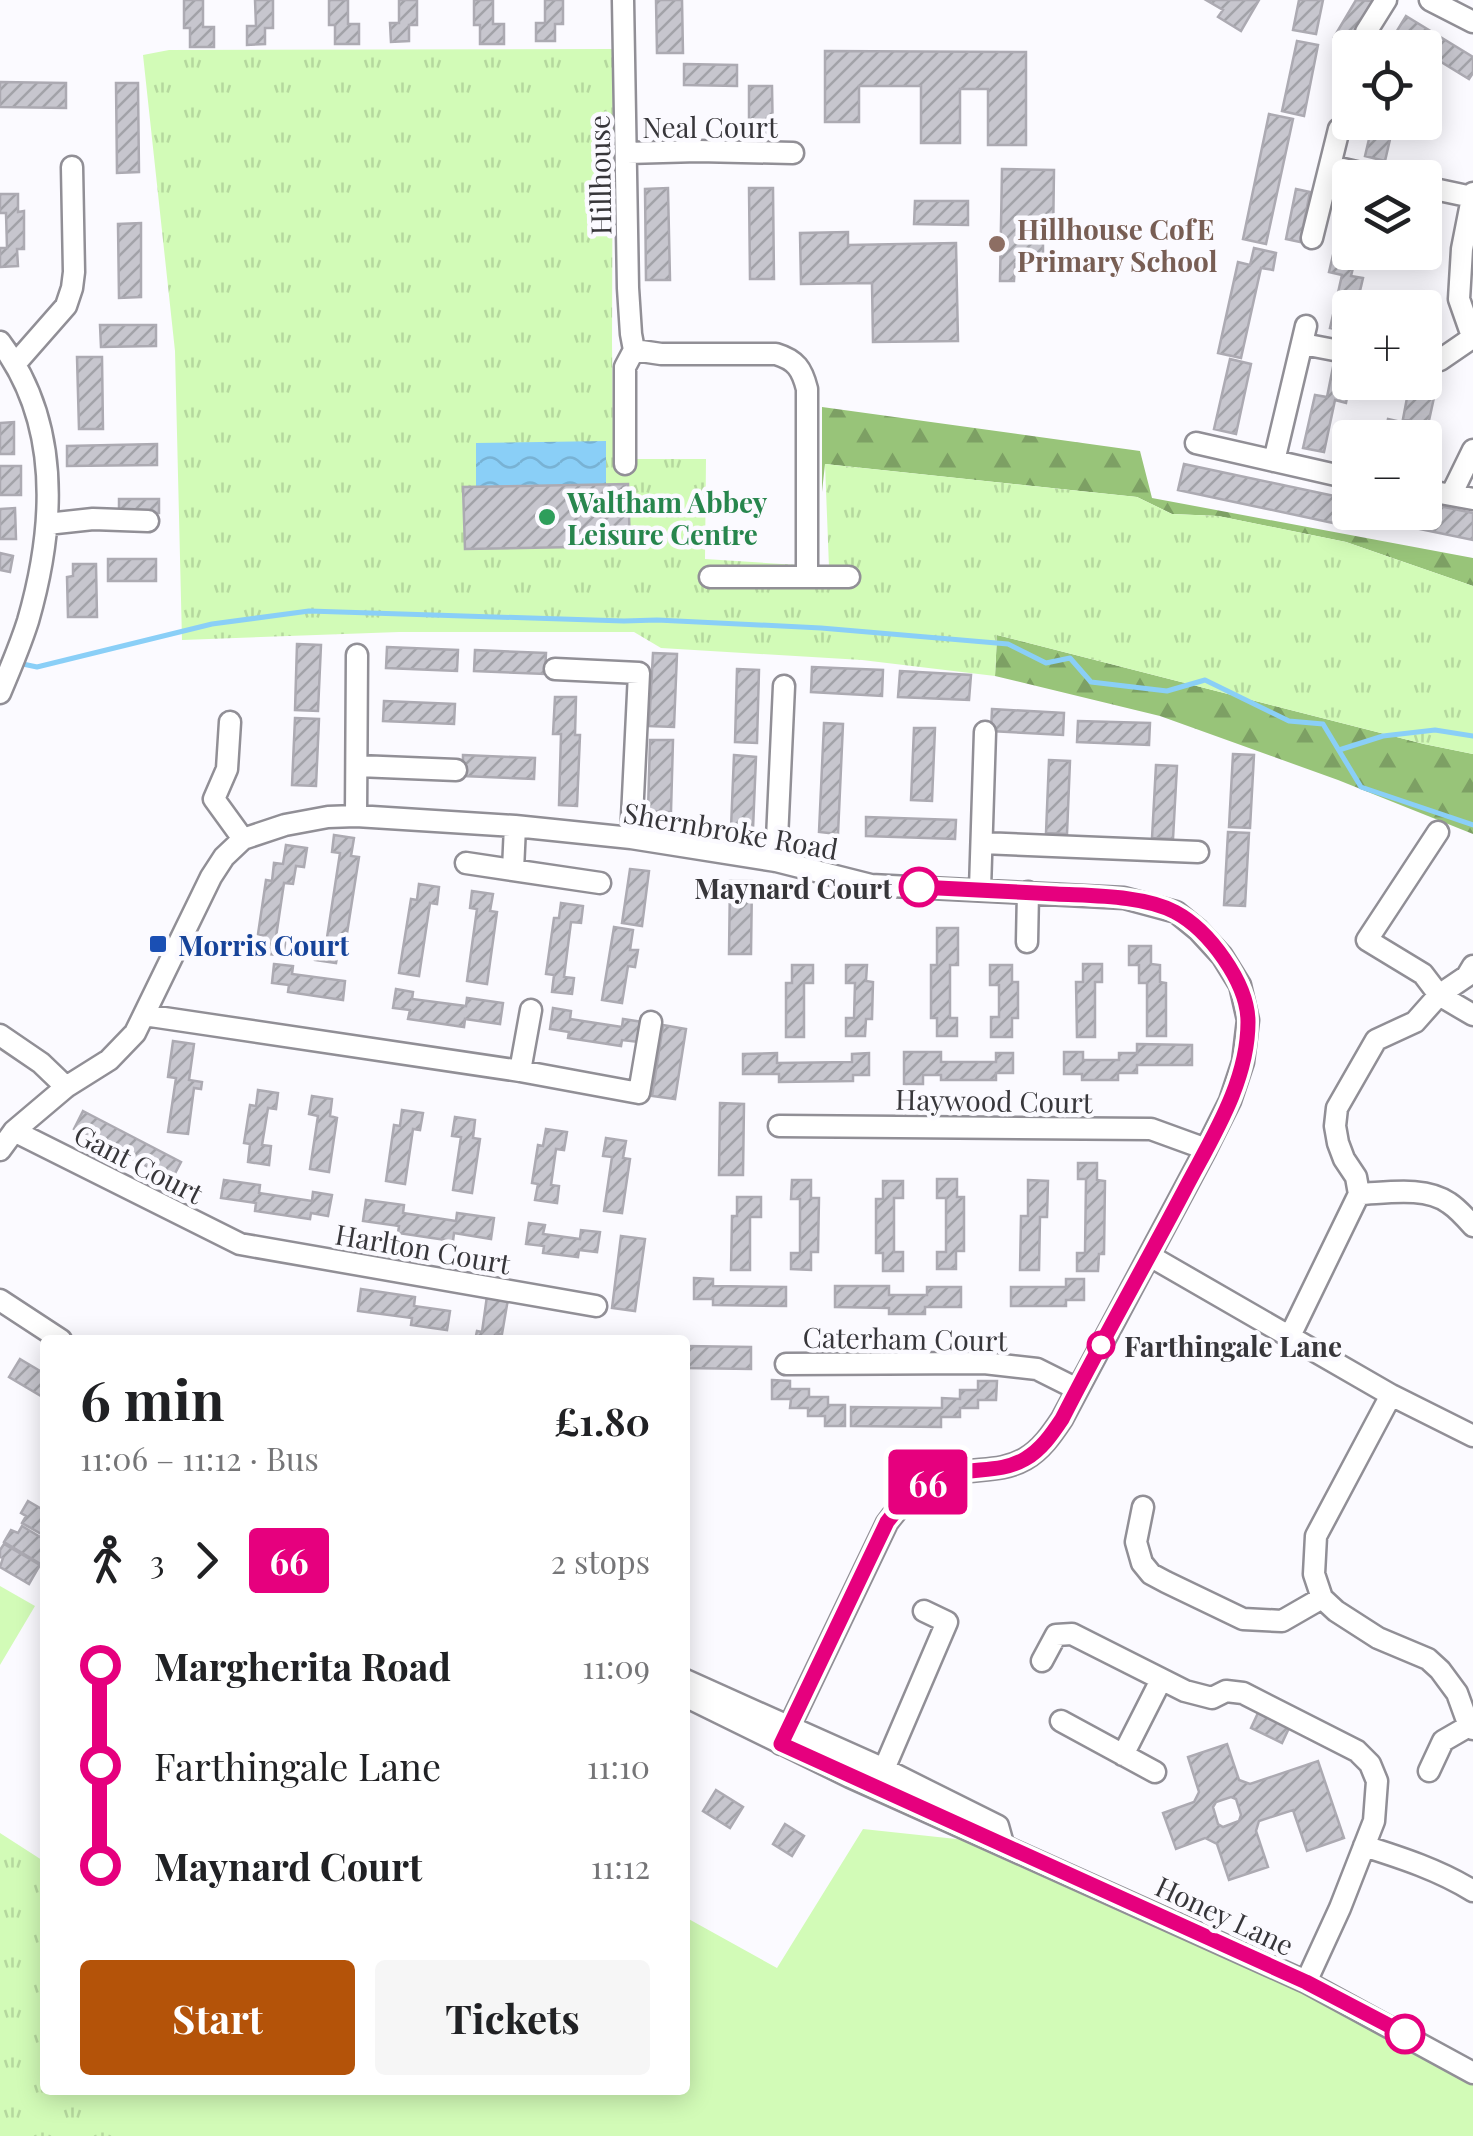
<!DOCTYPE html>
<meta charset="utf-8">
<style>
:root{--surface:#fff;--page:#f6f6f6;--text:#202124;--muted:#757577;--accent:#b45309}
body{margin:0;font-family:"Playfair Display",serif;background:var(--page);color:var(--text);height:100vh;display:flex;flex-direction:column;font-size:38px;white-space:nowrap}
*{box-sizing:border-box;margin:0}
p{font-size:32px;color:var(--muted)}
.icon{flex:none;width:55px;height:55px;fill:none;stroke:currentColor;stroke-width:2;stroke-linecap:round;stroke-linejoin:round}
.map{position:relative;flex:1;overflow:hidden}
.details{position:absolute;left:40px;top:1335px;width:650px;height:760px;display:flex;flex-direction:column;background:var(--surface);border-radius:10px;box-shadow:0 5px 25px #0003}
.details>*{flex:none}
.badge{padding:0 20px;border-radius:8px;font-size:35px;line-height:65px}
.controls{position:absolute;left:1332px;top:30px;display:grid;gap:20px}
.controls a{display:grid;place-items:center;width:110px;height:110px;border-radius:10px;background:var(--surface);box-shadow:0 5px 25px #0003;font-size:50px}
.map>.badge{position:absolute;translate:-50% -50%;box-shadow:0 0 0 5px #fff}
.legs{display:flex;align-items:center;gap:15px;height:110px;padding:0 40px;font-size:32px}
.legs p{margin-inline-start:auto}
.headline{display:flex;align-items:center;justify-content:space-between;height:170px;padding:0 40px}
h1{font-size:55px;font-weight:700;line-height:75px}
.cta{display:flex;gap:20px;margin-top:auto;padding:20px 40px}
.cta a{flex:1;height:115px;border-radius:10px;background:var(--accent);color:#fff;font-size:40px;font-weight:700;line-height:115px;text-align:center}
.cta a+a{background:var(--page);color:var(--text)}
ul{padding:0 40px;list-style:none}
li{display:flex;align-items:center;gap:35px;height:100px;font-size:38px}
li i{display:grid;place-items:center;width:15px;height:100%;margin:0 12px;background:currentColor}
li i::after{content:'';width:25px;height:25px;margin:-12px;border:8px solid;border-radius:50%;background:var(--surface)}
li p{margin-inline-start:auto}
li:first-child i{background:linear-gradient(#0000 50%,currentColor 0)}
li:last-child i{background:linear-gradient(currentColor 50%,#0000 0)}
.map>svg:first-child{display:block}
</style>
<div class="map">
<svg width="1473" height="2136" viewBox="0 0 1473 2136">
<defs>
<pattern id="forest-firs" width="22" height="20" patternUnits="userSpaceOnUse" patternTransform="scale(2.5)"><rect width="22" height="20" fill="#98c479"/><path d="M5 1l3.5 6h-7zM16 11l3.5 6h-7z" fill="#7da064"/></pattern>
<pattern id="park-tufts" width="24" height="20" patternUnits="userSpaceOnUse" patternTransform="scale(2.5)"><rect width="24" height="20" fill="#d2fbb7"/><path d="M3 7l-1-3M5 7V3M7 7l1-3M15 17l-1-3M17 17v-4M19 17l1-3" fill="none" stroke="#b5d89e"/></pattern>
<pattern id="water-waves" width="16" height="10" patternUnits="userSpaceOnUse" patternTransform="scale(2.5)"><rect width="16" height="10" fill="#8acff7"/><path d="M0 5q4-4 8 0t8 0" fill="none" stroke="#78b2d4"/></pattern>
<pattern id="building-hatch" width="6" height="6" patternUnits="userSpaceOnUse" patternTransform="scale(2.5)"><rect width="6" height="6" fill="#c7c6ce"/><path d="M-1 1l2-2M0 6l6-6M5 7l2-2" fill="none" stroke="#a2a2a8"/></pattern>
</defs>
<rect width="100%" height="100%" fill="#fbfaff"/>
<path fill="#d2fbb7" d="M0 1586 35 1606 0 1665Z
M863 1829 1003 1844 1473 2073V2136H0V1833L45 1862V2090H685V1917L777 1968Z"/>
<path fill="url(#forest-firs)" d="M822 407 1140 451 1152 498 1473 558V586L1346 542 1218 516 1172 514 1137 497 825 464 822 492Z
M997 635 1424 744 1473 754V834L1338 780 1160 716 995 676Z"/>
<path fill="url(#park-tufts)" d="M613 49 612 342 613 441 617 457 634 459H706L705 559 829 567 825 464 1137 497 1172 514 1218 516 1346 542 1473 586V754L1424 744 997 635 995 676 862 660 661 648 634 632H399L182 640 175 351 143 55 169 50Z
M0 1835 45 1863V2090H107L116 2136H0Z"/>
<path fill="url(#water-waves)" d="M606 441V485L476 487V443Z"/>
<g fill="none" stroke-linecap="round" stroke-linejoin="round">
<path stroke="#8acff7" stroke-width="5" d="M18 663 37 667 212 624 309 611 624 621 657 620 821 628 1008 644 1046 663 1070 658 1091 682 1167 691 1205 680 1289 721 1323 724 1361 787 1473 825
M1339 750 1383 736 1435 730 1473 736"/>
</g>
<path fill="url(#building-hatch)" stroke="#acaab2" stroke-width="2.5" fill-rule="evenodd" d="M184 0H203V27H214V47H190V28H184Z
M255 0H273V28H265V44L247 45V26H256Z
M329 0H348V24H359V44H335V25H329Z
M399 0H417V25H409V41L391 42 390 23H399Z
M474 0H493V24H504V44H480V25H474Z
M545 0H563V24H555V41H536V23H545Z
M656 0H682L683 53H657Z
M1206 0H1259L1241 31 1218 17 1223 10Z
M1299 0H1323L1316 34 1293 30Z
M1356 0 1373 1 1347 45 1334 37Z
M1406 16 1473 57V73L1469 79 1425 52V48H1417L1395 34Z
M1297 41 1318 45 1304 116 1282 111Z
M825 51 1026 52V145H988V89H960V143H921V86H859V122H825Z
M684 64 737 65V86L684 85Z
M0 82 66 83V108L0 107Z
M116 83H138L139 172 117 173Z
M749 86H772L773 142 749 143Z
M1269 114 1293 119 1266 244 1243 239Z
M1373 122H1394L1385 161 1365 156Z
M1002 169 1054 170 1053 241H1043V265L1015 264 1014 281H1000Z
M668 188 670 280H646L645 189Z
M749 188H773L774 279H750Z
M1296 189 1310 192 1300 242 1286 239Z
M0 194H18V212L24 211V249H17L18 266 0 267V248H7L6 213H0Z
M1345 199 1350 200V222L1341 220Z
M915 201H968V225L914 224Z
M1425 218 1432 219 1428 239H1425Z
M141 223V297L119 298 118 224Z
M848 232V245L956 243 958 341 873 342 872 283 801 284 800 233Z
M1254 248 1276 253 1273 270 1261 268 1241 358 1218 353 1238 262 1250 265Z
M1333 255 1355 260 1351 276 1363 278 1356 308H1350V332L1330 328 1342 275 1329 272Z
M100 325H156V346L101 347Z
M77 357H102L103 429H79Z
M1230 359 1251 364 1236 434 1214 429Z
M1334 362 1350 366V382L1346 403 1335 400 1324 452 1303 448 1315 395 1327 397Z
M1410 382 1437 384 1428 425 1403 419Z
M1388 419 1414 425 1412 438H1384Z
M14 422V454H0V423Z
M157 444V465L67 466V446Z
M1184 464 1339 497 1333 523 1178 490Z
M0 466H21V495H0Z
M628 484 630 546 465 549 463 487Z
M119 499H159V513H119Z
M1425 503 1473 513V540L1415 528 1418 512H1425Z
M15 508 16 539H0V509Z
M0 553 13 556 10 572 0 570Z
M108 559H156V581H108Z
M73 564H96L97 617H68L67 577 73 576Z
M297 644 321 645 318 711 295 710Z
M387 647 458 650 457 671 386 668Z
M475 650 546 653 545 674 474 671Z
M653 653 677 654 674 727 649 726Z
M812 667 883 670 882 696 811 692Z
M737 669 759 670 757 743 735 742Z
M900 671 971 675 969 700 898 697Z
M555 697H576L575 735H580L577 806 559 805 561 734H553Z
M384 701 455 704 454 724 383 721Z
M992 709 1064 713 1063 735 991 731Z
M295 718 319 719 316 786 292 785Z
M1078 721 1150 723 1149 745 1077 742Z
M824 723 843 724 838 834 819 832Z
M914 728H935L932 801 911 800Z
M650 740H673L671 812 648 811Z
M1233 754 1254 755 1250 828 1229 827Z
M463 755 535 758 534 779 463 776Z
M734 755 756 757 753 829 731 828Z
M1049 760 1070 761 1067 834 1046 833Z
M1156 765 1177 766 1173 839 1152 838Z
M866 817 956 820 955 839 866 836Z
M1228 832 1249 833 1245 906 1224 905Z
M334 835 354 838 351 856 359 857 345 946 339 945 336 963 315 960 318 942 326 944 340 853 332 852Z
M286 845 307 848 304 867 296 866 293 884 284 883 276 937 286 938 283 956 262 953 265 936 258 934 266 880 272 881 274 863 283 864Z
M630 869 649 871 642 926 622 923Z
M730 881H752L751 954H729Z
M419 884 439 887 437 904 430 903 419 976 399 973 411 899 417 900Z
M472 891 493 894 490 911 497 912 487 984 467 981 477 909 470 908Z
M561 903 583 906 581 923 571 922 564 977 574 978 572 994 552 992 554 975 546 974 554 918H559Z
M614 927 633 930 630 950H638L635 967 628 966 622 1003 602 1000Z
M937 928H958V965H950V1018H957V1036H937V1018H931V965H937Z
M1129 946H1151V964L1160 965V982L1166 983V1036H1147V983H1139V965H1129Z
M274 964 293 966 292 974 345 981 343 1000 288 992 289 985 272 983Z
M1083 964H1102V982H1095V1037H1077L1076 982H1083Z
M792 965H813V983H804V1037H786V983H792Z
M846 965H867L866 981 873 982 872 1019H866L865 1036H846V1018H854L855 983H846Z
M990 965H1012V982H1018V1018H1012V1037H991V1017H999V985H990Z
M396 989 413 992 412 999 466 1006 467 998 503 1003 500 1024 465 1019 464 1027 408 1019 410 1010 393 1008Z
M553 1008 571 1011 570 1019 622 1027 623 1019 643 1022 640 1042 622 1040 621 1046 568 1038 569 1032 550 1029Z
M663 1025 686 1029 675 1099 652 1096Z
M173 1041 194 1044 189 1080 202 1082 201 1089 194 1088 188 1134 168 1132 176 1078 168 1077Z
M1137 1044 1192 1045V1065H1137V1073H1118V1080H1082V1074H1064V1052H1083V1060H1119V1053H1137Z
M904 1052H941V1062H996V1053H1013V1073H996V1080H941V1075H923V1084H904Z
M777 1053V1063L852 1062V1054L869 1053V1075H853V1081L779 1082V1074H743V1054Z
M258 1090 278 1093 276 1109 268 1108 262 1145 271 1146 269 1165 248 1162 250 1144 244 1143 250 1105 256 1106Z
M312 1096 332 1099 330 1116 337 1118 329 1172 310 1169 318 1116 309 1114Z
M720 1103 744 1104 743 1175H719Z
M402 1110 423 1113 420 1130 413 1129 405 1184 386 1181 394 1125 400 1126Z
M83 1111 181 1162 172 1179 74 1129Z
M455 1117 475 1120 473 1138 480 1139 472 1193 453 1190 461 1137 452 1136Z
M546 1129 567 1132 564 1150 556 1149 551 1185 559 1186 557 1203 535 1200 538 1184 532 1183 538 1145 543 1146Z
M606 1138 626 1141 623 1158 630 1159 622 1213 604 1211 612 1157 603 1156Z
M1078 1163H1097V1180L1105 1181 1104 1254H1099L1098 1271H1077V1253H1085L1086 1179H1078Z
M937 1179H957V1197H964V1251H956V1269H937V1252H946V1198H937Z
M224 1180 260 1185 259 1193 312 1201 313 1192 332 1195 328 1216 311 1213 310 1219 255 1211 256 1203 221 1198Z
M792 1180H811V1198H819L818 1252H811V1270L791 1269V1253H800V1199H791Z
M1028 1180 1048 1181 1047 1217H1040L1039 1270H1020L1021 1216H1028Z
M883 1181H903V1198H894V1252H903V1271H883V1253H876V1199H883Z
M737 1197H761V1217H750V1270H731L732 1216H737Z
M366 1200 404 1205 403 1213 456 1221 457 1213 494 1218 491 1239 454 1233 453 1241 398 1233 399 1226 363 1221Z
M529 1223 545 1225 543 1234 580 1239 581 1230 600 1232 597 1252 579 1250 578 1257 543 1253 544 1246 526 1244Z
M621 1236 645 1239 635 1311 612 1308Z
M694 1278 713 1279V1286L786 1287V1306L713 1305V1299H694Z
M1066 1279H1084V1300H1066V1306H1011V1287H1066Z
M835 1286H889V1295H927V1287H961V1307H925V1314H889V1308L835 1307Z
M361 1289 415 1297 414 1306 450 1311 447 1330 411 1325 412 1318 358 1311Z
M487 1296 508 1299 502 1334H496L495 1340H475L477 1331 482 1332Z
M685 1346 751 1347V1369L685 1368Z
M20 1359 45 1374V1389L41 1396 9 1377Z
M772 1380 790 1381V1389H809V1397H828V1405H845V1426H825V1416H808V1408H790L791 1399H772Z
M978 1381H997L996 1400H978V1408H960V1417H941V1427L851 1426V1407L942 1408V1398L960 1399V1390H978Z
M28 1501 45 1511V1536L22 1523 26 1516 21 1513Z
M22 1526 45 1540 44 1566 4 1542 11 1530 18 1533Z
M4 1544 40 1565 29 1584 0 1567 3 1558 0 1557V1550Z
M1258 1713 1289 1728 1282 1743 1251 1728Z
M1227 1744 1239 1780 1250 1784 1318 1761 1344 1838 1307 1851 1293 1810 1259 1821 1256 1831 1268 1867 1229 1880 1217 1844 1205 1838 1176 1849 1163 1813 1194 1802 1199 1792 1188 1757ZM1231 1797 1236 1799 1241 1815 1239 1821 1223 1827 1218 1824 1213 1807 1216 1802Z
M716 1790 743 1807 730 1828 703 1811Z
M785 1824 804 1836 792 1856 773 1844Z"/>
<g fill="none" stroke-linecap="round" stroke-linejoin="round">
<defs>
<path id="minor" d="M623 0 628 288 631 334 634 350 661 354H776C796 360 802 369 807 389V577H710
M1430 0 1473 22
M1366 32 1386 0
M627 153 698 151 793 153
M1330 166 1382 178
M1425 187 1472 197
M1473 193 1462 249 1459 299 1473 339
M1312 238 1339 129
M0 342C62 424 55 527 28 621 21 643 9 672 0 693
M1303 344 1350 353
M16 363 66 306 72 288 74 272 72 167
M1425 364 1440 360 1472 338
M1196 443 1336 475
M1274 461 1306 326
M625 464V367L634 350
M1429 491 1473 499
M1451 495 1473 450
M47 524 93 519 148 521
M807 577H849
M555 669 639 673 631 838
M230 722 227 769 214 799 243 839
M358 766 456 770
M356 816 357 655
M1438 832 1367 940 1423 974 1439 995 1473 1015
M982 843 1198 852
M776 861 784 686
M466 863 600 883
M513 870 515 826
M980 889 985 732
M1027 942 1028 892
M144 1015 520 1071 531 1010
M0 1035 41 1063 66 1087
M520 1071 639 1093 651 1022
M779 1126 1151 1129 1206 1149
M14 1131 240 1244 596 1306
M0 1150 14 1131 66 1087 109 1060 135 1033 211 877 224 857 243 839 285 825 328 817 356 816 515 826 631 838 776 861 871 885 1124 898 1176 912 1198 930 1222 956 1240 985 1248 1020 1243 1062 1230 1101 1206 1149 1062 1419C1052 1434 1041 1450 1025 1459 1002 1472 980 1468 956 1473 925 1480 905 1498 887 1523L781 1744
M1359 1194C1387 1193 1425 1186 1449 1203 1458 1209 1466 1218 1473 1226
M1150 1256 1391 1395 1473 1436
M0 1300 61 1340
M1289 1338 1359 1194 1356 1177 1344 1159 1338 1143 1335 1126 1337 1108 1376 1040 1415 1022 1439 995 1467 976 1473 966
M786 1364 984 1363 1037 1369 1077 1389
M1391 1395 1316 1536 1314 1574 1322 1598 1336 1611 1378 1638 1428 1659 1440 1670 1457 1693 1469 1726 1473 1729
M1143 1507 1136 1542 1142 1563 1151 1574 1166 1582 1243 1619 1282 1621 1322 1598
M1042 1661 1056 1635 1072 1634 1185 1691 1212 1698 1226 1691 1243 1693 1357 1751 1370 1764 1377 1781 1374 1821 1340 1908 1306 1982
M685 1680 884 1769 998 1826 1003 1844
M685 1696 850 1777 1306 1982 1473 2073
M1061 1721 1155 1772
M1123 1755 1161 1680
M884 1769 947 1622 924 1611
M1429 1771 1443 1741 1469 1726
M1364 1846C1402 1858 1439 1870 1473 1891"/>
</defs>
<use href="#minor" stroke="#918f96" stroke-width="25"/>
<use href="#minor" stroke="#fff" stroke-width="20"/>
</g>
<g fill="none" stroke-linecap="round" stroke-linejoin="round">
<defs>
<path id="line-1" d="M919 887C965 889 1010 892 1056 894 1091 896 1143 895 1175 912 1209 930 1248 983 1248 1022 1248 1083 1211 1139 1184 1191 1144 1267 1101 1342 1062 1419 1052 1434 1041 1450 1025 1459 1002 1472 980 1468 956 1473 925 1479 905 1498 887 1522L781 1744 1306 1982 1405 2034"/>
</defs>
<use href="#line-1" stroke="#fff" stroke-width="22"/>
<use href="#line-1" stroke="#e6007e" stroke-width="15"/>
</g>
<circle fill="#8d6e63" stroke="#fbfaff" stroke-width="4" cx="997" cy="244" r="10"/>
<circle fill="#2e9e5b" stroke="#fbfaff" stroke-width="4" cx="547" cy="517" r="10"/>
<g fill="#fff" stroke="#e6007e" stroke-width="5">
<circle cx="919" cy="887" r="18"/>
<circle cx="1101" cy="1345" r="12"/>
<circle cx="1405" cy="2034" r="18"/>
</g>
<rect fill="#1a4fb4" stroke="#fbfaff" stroke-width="4" x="148" y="934" width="20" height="20" rx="5"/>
<g text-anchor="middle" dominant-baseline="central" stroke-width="9" stroke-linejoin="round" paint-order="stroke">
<g font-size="28" fill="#37363a" stroke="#fbfaff">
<text x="710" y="126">Neal Court</text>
<text transform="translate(599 175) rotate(-91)">Hillhouse</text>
<text transform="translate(731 830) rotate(10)">Shernbroke Road</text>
<text transform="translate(994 1100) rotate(1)">Haywood Court</text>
<text transform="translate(139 1163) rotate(27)">Gant Court</text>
<text transform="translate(423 1248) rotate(10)">Harlton Court</text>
<text transform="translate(905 1338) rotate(1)">Caterham Court</text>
<text transform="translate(1225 1915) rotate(25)">Honey Lane</text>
</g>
<g font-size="28" font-weight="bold" fill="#785e54" stroke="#fbfaff" text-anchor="start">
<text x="1017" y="228">Hillhouse CofE<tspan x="1017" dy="32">Primary School</tspan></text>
</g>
<g font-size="28" font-weight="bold" fill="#27864d" stroke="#fbfaff" text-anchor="start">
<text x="567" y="501">Waltham Abbey<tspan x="567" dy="32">Leisure Centre</tspan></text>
</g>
<g font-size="28" font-weight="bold" fill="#37363a" stroke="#fbfaff" text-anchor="end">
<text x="892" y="887">Maynard Court</text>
<text x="1124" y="1345" text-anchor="start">Farthingale Lane</text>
</g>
<g font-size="28" font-weight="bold" fill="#164399" stroke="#fbfaff" text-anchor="start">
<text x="178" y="944">Morris Court</text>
</g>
</g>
</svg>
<div class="controls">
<a><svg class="icon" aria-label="locate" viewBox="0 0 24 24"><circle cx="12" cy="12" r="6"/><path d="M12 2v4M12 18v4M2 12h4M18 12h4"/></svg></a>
<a><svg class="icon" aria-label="layers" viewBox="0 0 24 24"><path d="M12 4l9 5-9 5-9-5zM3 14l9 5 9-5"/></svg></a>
<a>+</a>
<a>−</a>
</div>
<b class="badge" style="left:928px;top:1482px;background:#e6007e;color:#fff">66</b>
<section class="details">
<div class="headline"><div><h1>6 min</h1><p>11:06 – 11:12 · Bus</p></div><b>£1.80</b></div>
<div class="legs"><svg class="icon" aria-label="walk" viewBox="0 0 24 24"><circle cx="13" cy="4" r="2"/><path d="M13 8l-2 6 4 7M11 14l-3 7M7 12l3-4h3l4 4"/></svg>3<svg class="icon" aria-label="forward" viewBox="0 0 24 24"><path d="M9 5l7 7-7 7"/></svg><b class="badge" style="background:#e6007e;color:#fff">66</b><p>2 stops</p></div>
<ul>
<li><i style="color:#e6007e"></i><b>Margherita Road</b><p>11:09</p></li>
<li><i style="color:#e6007e"></i><span>Farthingale Lane</span><p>11:10</p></li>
<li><i style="color:#e6007e"></i><b>Maynard Court</b><p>11:12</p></li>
</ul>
<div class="cta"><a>Start</a><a>Tickets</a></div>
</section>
</div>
